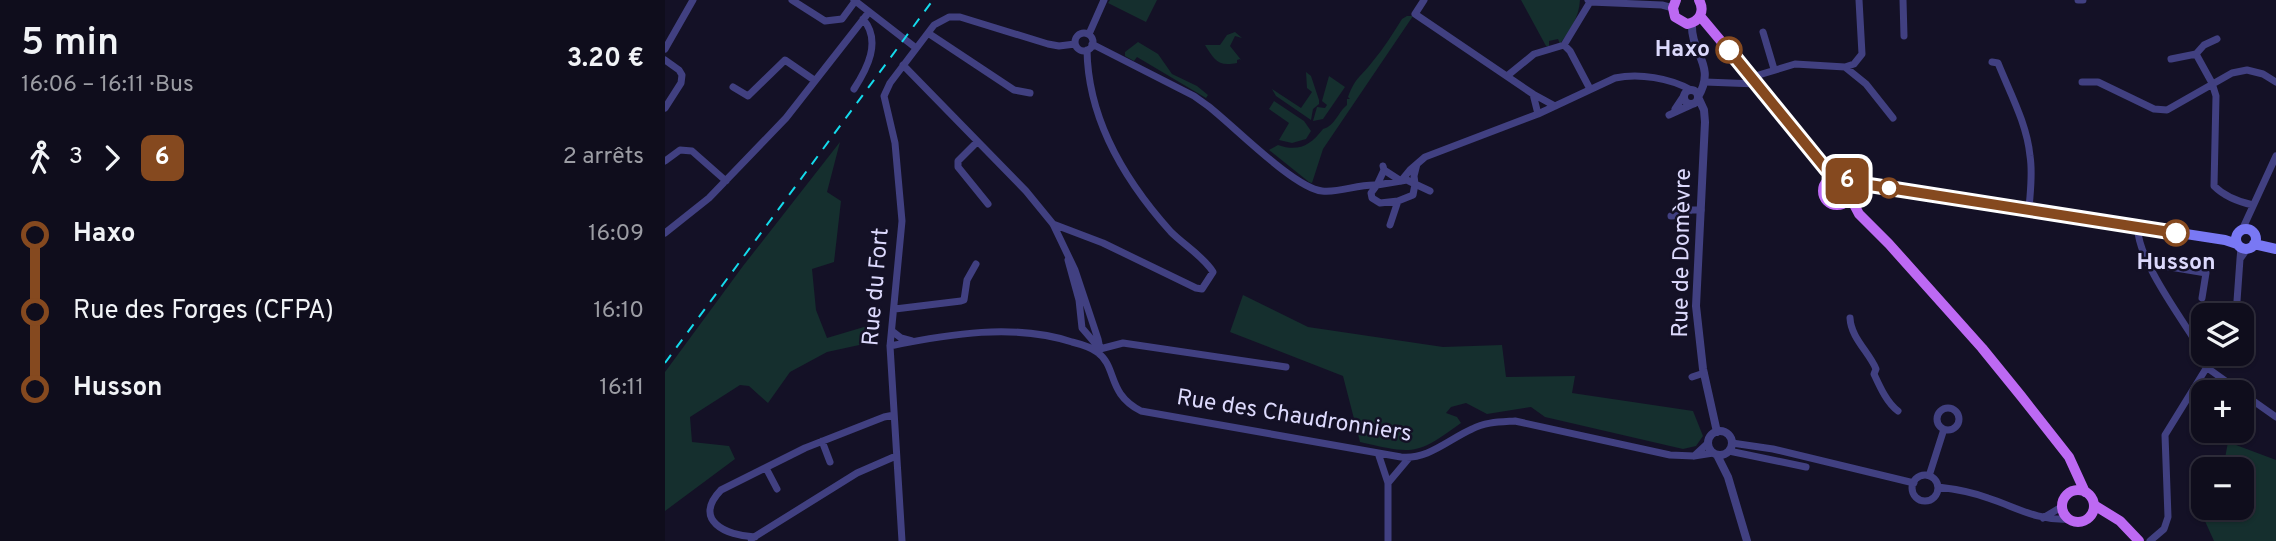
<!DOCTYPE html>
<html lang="fr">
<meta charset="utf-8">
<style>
:root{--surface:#0f0d1c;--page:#181625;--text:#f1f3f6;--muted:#9b9ca3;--line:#2f2d3b}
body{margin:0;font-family:Overpass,sans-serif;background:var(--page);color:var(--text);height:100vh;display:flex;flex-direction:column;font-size:26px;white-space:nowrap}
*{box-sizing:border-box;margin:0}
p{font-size:23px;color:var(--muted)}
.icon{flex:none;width:38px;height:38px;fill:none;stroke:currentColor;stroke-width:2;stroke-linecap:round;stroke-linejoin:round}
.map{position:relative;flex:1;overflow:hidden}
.panel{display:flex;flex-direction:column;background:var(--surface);width:665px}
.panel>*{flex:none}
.badge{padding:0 14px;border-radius:10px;font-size:24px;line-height:46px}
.fabs{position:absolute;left:1526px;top:303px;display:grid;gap:14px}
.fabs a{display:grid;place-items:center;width:63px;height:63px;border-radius:14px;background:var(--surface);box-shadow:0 2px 5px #0004,0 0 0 2px var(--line);font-size:35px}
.map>.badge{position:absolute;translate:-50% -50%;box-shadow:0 0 0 4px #fff}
.legs{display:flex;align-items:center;gap:10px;height:77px;padding:0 21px;font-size:23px}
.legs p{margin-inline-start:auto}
.head{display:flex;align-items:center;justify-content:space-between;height:119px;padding:0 21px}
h1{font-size:38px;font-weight:600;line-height:52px}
ul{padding:0 21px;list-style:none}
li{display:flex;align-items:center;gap:24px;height:77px;font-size:26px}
li i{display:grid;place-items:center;width:10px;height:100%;margin:0 9px;background:currentColor}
li i::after{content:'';width:18px;height:18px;margin:-9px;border:5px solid;border-radius:50%;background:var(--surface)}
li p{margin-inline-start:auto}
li:first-child i{background:linear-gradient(#0000 50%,currentColor 0)}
li:last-child i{background:linear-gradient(currentColor 50%,#0000 0)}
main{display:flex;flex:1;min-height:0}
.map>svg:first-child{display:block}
</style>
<main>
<section class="panel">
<div class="head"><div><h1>5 min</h1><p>16:06 – 16:11 · Bus</p></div><b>3.20 €</b></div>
<div class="legs"><svg class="icon" aria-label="walk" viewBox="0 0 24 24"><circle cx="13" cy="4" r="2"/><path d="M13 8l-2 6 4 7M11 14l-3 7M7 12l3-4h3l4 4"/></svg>3<svg class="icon" aria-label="forward" viewBox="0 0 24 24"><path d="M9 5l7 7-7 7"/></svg><b class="badge" style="background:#85491f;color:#fff">6</b><p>2 arrêts</p></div>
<ul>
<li><i style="color:#85491f"></i><b>Haxo</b><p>16:09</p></li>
<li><i style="color:#85491f"></i><span>Rue des Forges (CFPA)</span><p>16:10</p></li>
<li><i style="color:#85491f"></i><b>Husson</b><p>16:11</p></li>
</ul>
</section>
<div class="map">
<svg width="1611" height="541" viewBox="0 0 1611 541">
<rect width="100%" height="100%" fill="#141126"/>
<path fill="#152f2e" d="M445 0H492L481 22 443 3Z
M856 0H915C914 18 905 30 895 44L893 39 884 41V46H881Z
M742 16H748L658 149 647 183 644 182 604 150 613 145C633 152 645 146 658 129 670 126 673 112 682 105V99H685L683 97C691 76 696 77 708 61 719 48 728 33 737 19Z
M570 32 577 38 570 36 565 46 577 61 575 59 572 60V63C552 67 549 59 540 45H555L562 35Z
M473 42 493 54 507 74 532 86 543 95 541 98 472 57 469 61 460 56V52Z
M641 72 646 76 654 100V104L648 109 646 120 611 96 607 89 636 108 647 92 642 88Z
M664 76 680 87 658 119 648 121 652 107 660 108 662 105 657 101Z
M609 101 639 121 646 131 641 139 627 143 614 140 624 123 604 109Z
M175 142 162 192 176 201 169 262 147 269 151 310 162 338 209 324 208 342 162 352 125 372 103 403 84 386 75 385 25 417 27 442 64 446 70 459 0 511V372L78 266Z
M578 295 643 327 778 347 837 345 841 377 910 376 907 393 1028 411 1038 436 1031 446 1018 449 880 417 866 407 822 414 801 403 786 407 781 413 792 417 796 423C751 456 748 454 695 442L678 376 565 332Z
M1563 442 1611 460V541H1549L1530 499 1538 497V508H1577V469H1558Z"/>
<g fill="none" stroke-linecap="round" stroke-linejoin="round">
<path stroke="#414081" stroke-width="7" d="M127 0 160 21 177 19 191 0
M189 0 251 48
M759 0 750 14 868 94
M1238 0 1239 36
M1413 0H1418
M925 2 997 5 1008 8
M1098 32 1109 69
M263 33 349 90 365 93
M410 42a9 9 0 1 1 18 0a9 9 0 1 1-18 0Z
M424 34 439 0
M1552 39 1539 45 1531 54 1547 83 1551 96 1549 186C1560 197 1574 202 1588 205
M427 44 529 96 543 106C569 126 629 188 657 191 676 193 692 184 712 185L719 170 718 166
M899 45 905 51 925 89
M0 49 28 0
M1506 59 1531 54
M0 60 14 70 17 75 16 83 0 108
M1327 62 1333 63C1345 93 1362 124 1365 156 1368 174 1365 192 1364 210
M238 65 361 191 388 224 410 270 433 339 435 349 432 352
M1180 67 1189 64 1197 54 1194 0
M842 76 869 54 899 45 925 2 923 0
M1087 77 1130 64 1180 67 1201 84 1228 118
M1040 82 1092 84
M1417 82H1433L1489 109 1502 110 1567 73 1582 70 1598 74 1611 82
M68 87 83 96 120 60 149 80
M189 89C202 69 217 41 198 19
M1010 109 1018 97
M873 114 868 94 890 106
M1004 115 1026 105
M312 142 293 161V167L323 204
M0 161 15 150 27 151 61 181
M752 164 749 176 750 184 765 191
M719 170 736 181 745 170 760 157 873 114 950 78C974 73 1005 78 1026 90
M742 180 750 184 748 195 733 201 715 203 707 198 706 193 712 185Z
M1006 216 1021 215 1025 210H1036
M388 224 438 243 531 288 537 289 548 272C539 257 519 245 506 232 460 181 423 120 422 50
M725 225 733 201
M1473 227C1471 255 1511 311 1527 336L1538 346
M1577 230 1611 156
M0 233 44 198 121 118 204 12
M1576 248 1575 259 1582 249
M403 260 414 300 417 328 435 349 458 343 621 367
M1486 267 1493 265 1541 273 1537 298
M230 309 296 301 299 300 302 280 311 264
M1571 315 1575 259
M1185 318C1186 338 1204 352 1211 369L1209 374C1215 387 1222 403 1233 411
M227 331 236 338 247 341
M225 346C284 334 349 323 407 342 415 344 426 347 432 352 453 367 441 393 476 411L736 457C763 460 784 439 807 429 820 422 835 422 850 421L1005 455 1029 456 1048 453
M1541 367 1576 392
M1027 377 1039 373
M1577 393 1611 417
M1272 419a11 11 0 1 1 22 0a11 11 0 1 1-22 0Z
M157 441 165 462
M1067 443 1108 449 1249 483
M1064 451 1141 467
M713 453 723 483V541
M1029 456 1043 443
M101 468 112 489
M1247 488a13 13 0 1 1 26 0a13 13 0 1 1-26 0Z
M1264 476 1279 429
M723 483 744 458
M1273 487C1290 489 1307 492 1323 498 1351 507 1372 521 1404 519
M1378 518 1398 506
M90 537C61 536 27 520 56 490L140 448 219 417 229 415
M86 539 192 473 231 456
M237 541 225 346 237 221 230 143 219 96 225 83 269 25 284 17H295L383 44 394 46 410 44
M1485 541 1499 529 1503 517 1500 435 1550 354"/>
<path stroke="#414081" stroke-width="8" d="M1027 23C1025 53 1052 65 1033 97L1039 110 1040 122 1031 306 1038 369 1052 432
M1019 97a7 7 0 1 1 14 0a7 7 0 1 1-14 0Z
M1043 443a12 12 0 1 1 24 0a12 12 0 1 1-24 0Z
M1052 455 1063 477 1082 541"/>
<path stroke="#7978f4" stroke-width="10" d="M1183 182 1560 240 1572 244
M1571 239a10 10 0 1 1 20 0a10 10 0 1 1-20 0Z
M1589 244 1611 249"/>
<path stroke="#bd69f3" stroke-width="10" d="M1011 0 1008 8 1010 17 1022 24C1035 22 1040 11 1034 0
M1035 16 1170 177
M1158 191a14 14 0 1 1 28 0a14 14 0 1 1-28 0Z
M1185 197 1194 214 1224 244 1317 348 1356 396 1404 457 1420 492
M1397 506a16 16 0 1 1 32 0a16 16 0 1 1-32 0Z
M1429 505 1455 521 1474 541"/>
<path stroke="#14dbec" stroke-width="2" stroke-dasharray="10 9" stroke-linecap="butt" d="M0 363 268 0"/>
</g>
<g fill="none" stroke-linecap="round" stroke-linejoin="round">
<defs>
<path id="line-1" d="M1064 50 1161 169 1171 177 1183 182 1211 186 1511 233"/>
</defs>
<use href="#line-1" stroke="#fff" stroke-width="16"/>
<use href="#line-1" stroke="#85491f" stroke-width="10"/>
</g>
<g fill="#fff" stroke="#85491f" stroke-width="3.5">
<circle cx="1064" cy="50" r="12"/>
<circle cx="1224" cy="188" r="9"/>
<circle cx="1511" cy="233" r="12"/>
</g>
<g text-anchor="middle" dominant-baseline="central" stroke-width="5" stroke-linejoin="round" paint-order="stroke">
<g font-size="23" font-weight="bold" fill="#dcd9fc" stroke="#141126" text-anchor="end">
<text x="1045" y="50">Haxo</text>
<text x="1511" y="263" text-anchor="middle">Husson</text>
</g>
<g font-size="23" fill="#dcd9fc" stroke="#141126">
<text transform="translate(1018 253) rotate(-89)">Rue de Domèvre</text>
<text transform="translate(212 287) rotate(-85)">Rue du Fort</text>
<text transform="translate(629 417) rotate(9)">Rue des Chaudronniers</text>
</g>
</g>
</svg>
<div class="fabs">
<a><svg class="icon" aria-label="layers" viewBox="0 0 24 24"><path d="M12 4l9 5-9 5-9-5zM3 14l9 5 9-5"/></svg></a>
<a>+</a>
<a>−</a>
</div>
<b class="badge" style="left:1182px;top:181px;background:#85491f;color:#fff">6</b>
</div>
</main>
